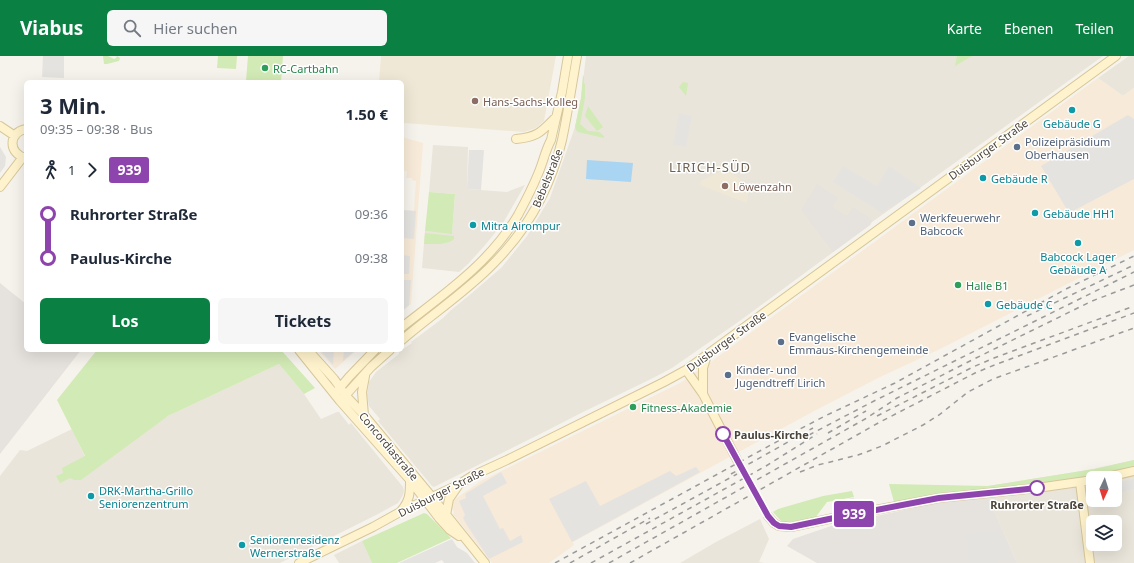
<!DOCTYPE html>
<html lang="de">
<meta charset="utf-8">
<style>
:root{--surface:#fff;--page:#f6f6f7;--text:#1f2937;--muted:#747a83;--accent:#0b8043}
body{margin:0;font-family:"Noto Sans",sans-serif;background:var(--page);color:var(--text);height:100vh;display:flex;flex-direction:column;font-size:15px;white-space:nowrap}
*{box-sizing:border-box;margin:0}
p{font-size:13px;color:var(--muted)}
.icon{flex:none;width:22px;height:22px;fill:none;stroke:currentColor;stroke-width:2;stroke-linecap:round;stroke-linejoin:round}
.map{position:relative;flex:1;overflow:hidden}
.sheet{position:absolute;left:24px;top:24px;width:380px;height:272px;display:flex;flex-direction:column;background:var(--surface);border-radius:6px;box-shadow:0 4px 16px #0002}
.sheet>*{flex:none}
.badge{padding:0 8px;border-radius:3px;font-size:14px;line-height:26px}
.needle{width:26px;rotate:184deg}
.buttons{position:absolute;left:1086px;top:415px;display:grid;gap:8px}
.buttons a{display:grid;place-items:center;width:36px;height:36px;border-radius:6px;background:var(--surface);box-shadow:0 4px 16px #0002;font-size:20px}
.map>.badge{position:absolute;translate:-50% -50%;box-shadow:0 0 0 2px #fff}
.legs{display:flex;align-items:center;gap:6px;height:44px;padding:0 16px;font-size:13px}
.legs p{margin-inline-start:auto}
.headline{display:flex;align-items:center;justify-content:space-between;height:68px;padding:0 16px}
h1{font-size:22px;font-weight:700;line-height:30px}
.primary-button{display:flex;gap:8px;margin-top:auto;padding:8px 16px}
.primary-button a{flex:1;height:46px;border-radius:6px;background:var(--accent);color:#fff;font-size:16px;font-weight:700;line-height:46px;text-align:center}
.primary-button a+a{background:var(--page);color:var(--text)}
ul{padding:0 16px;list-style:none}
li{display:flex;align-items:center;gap:14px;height:44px;font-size:15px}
li i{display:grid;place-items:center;width:6px;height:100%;margin:0 5px;background:currentColor}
li i::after{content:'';width:10px;height:10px;margin:-5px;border:3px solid;border-radius:50%;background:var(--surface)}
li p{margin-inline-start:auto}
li:first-child i{background:linear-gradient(#0000 50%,currentColor 0)}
li:last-child i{background:linear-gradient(currentColor 50%,#0000 0)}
header{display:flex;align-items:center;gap:24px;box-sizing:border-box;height:56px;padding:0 20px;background:var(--accent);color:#fff}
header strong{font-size:19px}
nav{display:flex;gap:22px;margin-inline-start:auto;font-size:14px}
.search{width:280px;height:36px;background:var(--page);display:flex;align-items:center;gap:10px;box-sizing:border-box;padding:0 14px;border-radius:6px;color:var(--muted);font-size:15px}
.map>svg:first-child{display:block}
</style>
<header>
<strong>Viabus</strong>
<div class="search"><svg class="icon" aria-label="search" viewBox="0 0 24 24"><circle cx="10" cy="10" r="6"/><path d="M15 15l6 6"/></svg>Hier suchen</div>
<nav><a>Karte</a><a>Ebenen</a><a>Teilen</a></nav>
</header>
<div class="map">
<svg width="1134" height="507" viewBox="0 0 1134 507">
<rect width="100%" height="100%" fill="#f6f3ec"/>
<path fill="#eae5da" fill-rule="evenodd" d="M586 0H1103L906 142 872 166 870 169 741 264 672 312 651 323 581 357 548 374 434 431 432 430 378 365 380 363 369 350 367 339 369 326 376 316 399 298V296L412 287 411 286 443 262 450 255 472 237 502 211 527 180 550 142 575 71 581 42Z
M1129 0H1134V32L1123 40 1098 22Z
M433 89 468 91 467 133 507 136 525 129 503 167 486 188 468 208 459 216 422 212 425 175 452 177 455 138 429 136Z
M279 308 304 338 321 363 337 356H339L349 369 351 367 403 431 404 435 403 439 398 447 378 458 280 507H0V420L20 394 27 395 72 373 85 401 63 412V417L56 420 136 382 168 360Z
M1134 404V507H1017L988 441V430L1094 413ZM1093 422H1115V444H1093ZM1093 466H1115V488H1093Z
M760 463 769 483 759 506 764 507H680L716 486Z
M362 485 372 507H339L334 499Z"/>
<path fill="#f7ead8" d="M1098 22 1123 40 1134 32V194L940 293 878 322 816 354 573 486 574 489 549 507H492L453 458 454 456 452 452 453 447 455 443 481 425 680 327 712 305Z
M402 81 423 87 411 248 402 256V154L414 155 416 125 412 124V122H406L407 115H402L404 100V92H402Z
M318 294H357L335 313Z"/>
<path fill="#e6e2dd" d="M817 128 838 142 832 151 847 160 853 151 870 162 872 164 870 169 833 196 801 154Z
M0 227 26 248V294H81L0 398Z
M988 441 1017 507H817L787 490 793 483 834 469 932 448Z"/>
<path fill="#efe8d6" d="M381 0H556L544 65 536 72 524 76 404 67 402 66V26H379Z
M726 113 749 130 747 147 700 129 701 125Z"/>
<path fill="#d2eab5" d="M103 0H108L114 3 116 2 117 0 120 2 119 5 107 8H104Z
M218 0H237L236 13 217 12Z
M248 0H283L281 26 246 25Z
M957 0H972L955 10Z
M583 19 584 21V27L585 28V42L580 68 588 75 599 76 604 80V82L578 76 576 74 575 71 581 42Z
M683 26 688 27 686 40 679 31Z
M588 50 603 71 597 75 585 60Z
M429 136 455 138 452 178 425 175Z
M425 177 454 180V183C448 189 433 188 424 188Z
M97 294H281L315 332 304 338 279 308 168 360 81 424H74L70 422 60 427 56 420 63 417 62 412 85 400 57 344Z
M1134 404V411L1079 423 894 446 889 428 988 430 1094 413Z
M852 435 854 441 827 446 815 462 783 467 773 456 778 453 823 440Z
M424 457 427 458 451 482 397 507H372L362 485Z"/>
<path fill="#e5e3e0" d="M43 0H64V22L42 21Z
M679 57 692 60 686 91 673 89Z
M1128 59 1134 63V123L1069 157 1041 110Z
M0 91 6 101 5 110 0 117Z
M469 94H484L481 134 467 133Z
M843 110 877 130 889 110 921 132 882 157 833 126Z
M402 154 416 155 414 183 402 182Z
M402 199 410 200 409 218H402Z
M402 224H411L409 249 402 255Z
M320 294H334L333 309Z
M344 294H356L343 305Z
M696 411 700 416 572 486 549 443 586 425 600 450 670 415 676 420Z
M501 416 507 427 483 440 500 473 503 472 510 485 521 479 523 486 489 503 467 469 463 462 465 459 459 445 466 442 465 438Z
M1134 423V433L1115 438V427Z
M854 442 856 450 836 454 835 445Z
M998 474 1001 483 1005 481 1011 496 1008 497 1009 501 995 507H970L963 492 969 490 964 478Z
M452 483 457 491 467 497 475 507H444L442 504 435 507H399Z"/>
<path fill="#a9d4f2" d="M587 104 633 107 631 126 586 123Z"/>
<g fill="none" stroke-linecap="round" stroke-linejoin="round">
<path stroke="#d4d0c8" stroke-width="8" stroke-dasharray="8 4" stroke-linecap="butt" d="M737 404 768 460"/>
<defs>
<path id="secondary" d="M0 70 15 80
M26 73C8 76 8 98 26 102
M516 83C538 81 541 76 556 61
M0 131 23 101
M402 271C444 238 490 207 518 159 525 146 532 133 538 118 543 107 545 95 551 84L562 36 568 0
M402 284C432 258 466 236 493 208 527 174 551 131 562 84 568 56 572 28 577 0
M299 294 340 345 410 424 439 462 450 474 459 480
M308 294 334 323 346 340 364 359 432 441 485 507
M686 314 703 338 737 404
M338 334 349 321 375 294
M703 338V312L707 299
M343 342 371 311 390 294
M364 359 362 336 365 320
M1103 422 1134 415
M1080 426 1090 507
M401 455C410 444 410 438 410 424
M446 459 449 443 458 430
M768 460 774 467 779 470 791 471 843 460 939 442 1037 432 1093 424
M299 507 373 471 400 456 458 429 472 420 507 404 664 326 686 314 1116 0"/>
</defs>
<use href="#secondary" stroke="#d6c79b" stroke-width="10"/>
<use href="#secondary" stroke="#fff3cd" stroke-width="8"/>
<path stroke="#9a9a9a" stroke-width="1.5" stroke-dasharray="5 5" stroke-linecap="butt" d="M1027 260 1134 209
M877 360 973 311 994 302 1134 250
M828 377 866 355
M809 379 874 345 1134 216
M800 416 818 409 858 399 882 390 923 369 939 359 968 336 993 323 1134 272
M731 418 813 372
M646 468 737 418
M555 507 800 373 827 359 895 327 1066 233 1134 200
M570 507 650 462
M591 507 766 410 817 378
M609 507 865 363 897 342 974 303 1092 245 1134 229
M630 507 880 366 975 317 997 308 1134 257"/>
</g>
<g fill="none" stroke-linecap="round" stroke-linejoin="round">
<defs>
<path id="line-1" d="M723 378 768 460 774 467 779 470 791 471 829 463 939 442 1037 432"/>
</defs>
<use href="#line-1" stroke="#fff" stroke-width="9"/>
<use href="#line-1" stroke="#8e44ad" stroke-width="6"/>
</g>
<g fill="#2e9e5b" stroke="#fff" stroke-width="1.5">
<circle cx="265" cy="12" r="4"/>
<circle cx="958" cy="229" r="4"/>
<circle cx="633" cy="351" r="4"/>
</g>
<g fill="#8d6e63" stroke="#fff" stroke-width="1.5">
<circle cx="475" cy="45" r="4"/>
<circle cx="725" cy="130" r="4"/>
</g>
<g fill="#0f9aa8" stroke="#fff" stroke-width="1.5">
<circle cx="1072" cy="54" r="4"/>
<circle cx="983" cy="122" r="4"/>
<circle cx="1035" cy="157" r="4"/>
<circle cx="473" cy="169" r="4"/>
<circle cx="1078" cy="187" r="4"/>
<circle cx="988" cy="248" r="4"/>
<circle cx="91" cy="440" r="4"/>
<circle cx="242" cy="489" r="4"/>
</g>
<g fill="#5c6f8a" stroke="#fff" stroke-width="1.5">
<circle cx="1017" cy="91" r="4"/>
<circle cx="912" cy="167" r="4"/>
<circle cx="781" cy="286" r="4"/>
<circle cx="728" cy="319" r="4"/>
</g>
<g fill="#fff" stroke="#8e44ad" stroke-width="2">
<circle cx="723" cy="378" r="7"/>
<circle cx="1037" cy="432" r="7"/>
</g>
<g text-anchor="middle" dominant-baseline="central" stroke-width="3" stroke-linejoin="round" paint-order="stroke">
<g font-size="11" fill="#27864d" stroke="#fff" text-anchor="start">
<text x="273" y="12">RC-Cartbahn</text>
<text x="966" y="229">Halle B1</text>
<text x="641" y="351">Fitness-Akademie</text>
</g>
<g font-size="11" fill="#785e54" stroke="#fff" text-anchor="start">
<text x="483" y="45">Hans-Sachs-Kolleg</text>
<text x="733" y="130">Löwenzahn</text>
</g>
<g font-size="11" fill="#0d838f" stroke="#fff" text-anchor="start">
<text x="1072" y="67" text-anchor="middle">Gebäude G</text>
<text x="991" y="122">Gebäude R</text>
<text x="1043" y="157">Gebäude HH1</text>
<text x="481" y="169">Mitra Airompur</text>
<text x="1078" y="200" text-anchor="middle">Babcock Lager<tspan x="1078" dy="13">Gebäude A</tspan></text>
<text x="996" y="248">Gebäude C</text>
<text x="99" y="434">DRK-Martha-Grillo<tspan x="99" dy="13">Seniorenzentrum</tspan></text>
<text x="250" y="483">Seniorenresidenz<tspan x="250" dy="13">Wernerstraße</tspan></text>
</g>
<g font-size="11" fill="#4e5e75" stroke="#fff" text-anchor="start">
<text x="1025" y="85">Polizeipräsidium<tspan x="1025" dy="13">Oberhausen</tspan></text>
<text x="920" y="161">Werkfeuerwehr<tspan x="920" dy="13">Babcock</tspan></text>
<text x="789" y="280">Evangelische<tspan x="789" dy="13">Emmaus-Kirchengemeinde</tspan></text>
<text x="736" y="313">Kinder- und<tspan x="736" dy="13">Jugendtreff Lirich</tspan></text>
</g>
<g font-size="11" fill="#4b4439" stroke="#fff">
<text transform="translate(988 93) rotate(-36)">Duisburger Straße</text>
<text transform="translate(547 122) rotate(-68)">Bebelstraße</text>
<text transform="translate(726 285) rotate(-36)">Duisburger Straße</text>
<text transform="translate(389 390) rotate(50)">Concordiastraße</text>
<text transform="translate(441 436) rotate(-27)">Duisburger Straße</text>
</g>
<g font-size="11" font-weight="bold" fill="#4b4439" stroke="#fff" text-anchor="start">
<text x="734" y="378">Paulus-Kirche</text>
<text x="1037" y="448" text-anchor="middle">Ruhrorter Straße</text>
</g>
<g font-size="13" letter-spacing="1" fill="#6e6250" stroke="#fff">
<text x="710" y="111">LIRICH-SÜD</text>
</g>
</g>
</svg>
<div class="buttons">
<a><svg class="needle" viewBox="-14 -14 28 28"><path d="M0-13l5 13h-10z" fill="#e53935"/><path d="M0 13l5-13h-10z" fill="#747a83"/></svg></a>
<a><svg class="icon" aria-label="layers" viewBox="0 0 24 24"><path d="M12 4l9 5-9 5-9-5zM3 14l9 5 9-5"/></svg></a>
</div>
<b class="badge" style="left:854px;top:458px;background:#8e44ad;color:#fff">939</b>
<section class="sheet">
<div class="headline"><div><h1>3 Min.</h1><p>09:35 – 09:38 · Bus</p></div><b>1.50 €</b></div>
<div class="legs"><svg class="icon" aria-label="walk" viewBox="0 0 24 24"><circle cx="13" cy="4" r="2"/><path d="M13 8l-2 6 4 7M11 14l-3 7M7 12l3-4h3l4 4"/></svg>1<svg class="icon" aria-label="forward" viewBox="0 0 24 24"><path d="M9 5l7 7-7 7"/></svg><b class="badge" style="background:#8e44ad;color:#fff">939</b></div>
<ul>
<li><i style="color:#8e44ad"></i><b>Ruhrorter Straße</b><p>09:36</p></li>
<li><i style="color:#8e44ad"></i><b>Paulus-Kirche</b><p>09:38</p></li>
</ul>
<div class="primary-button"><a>Los</a><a>Tickets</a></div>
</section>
</div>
